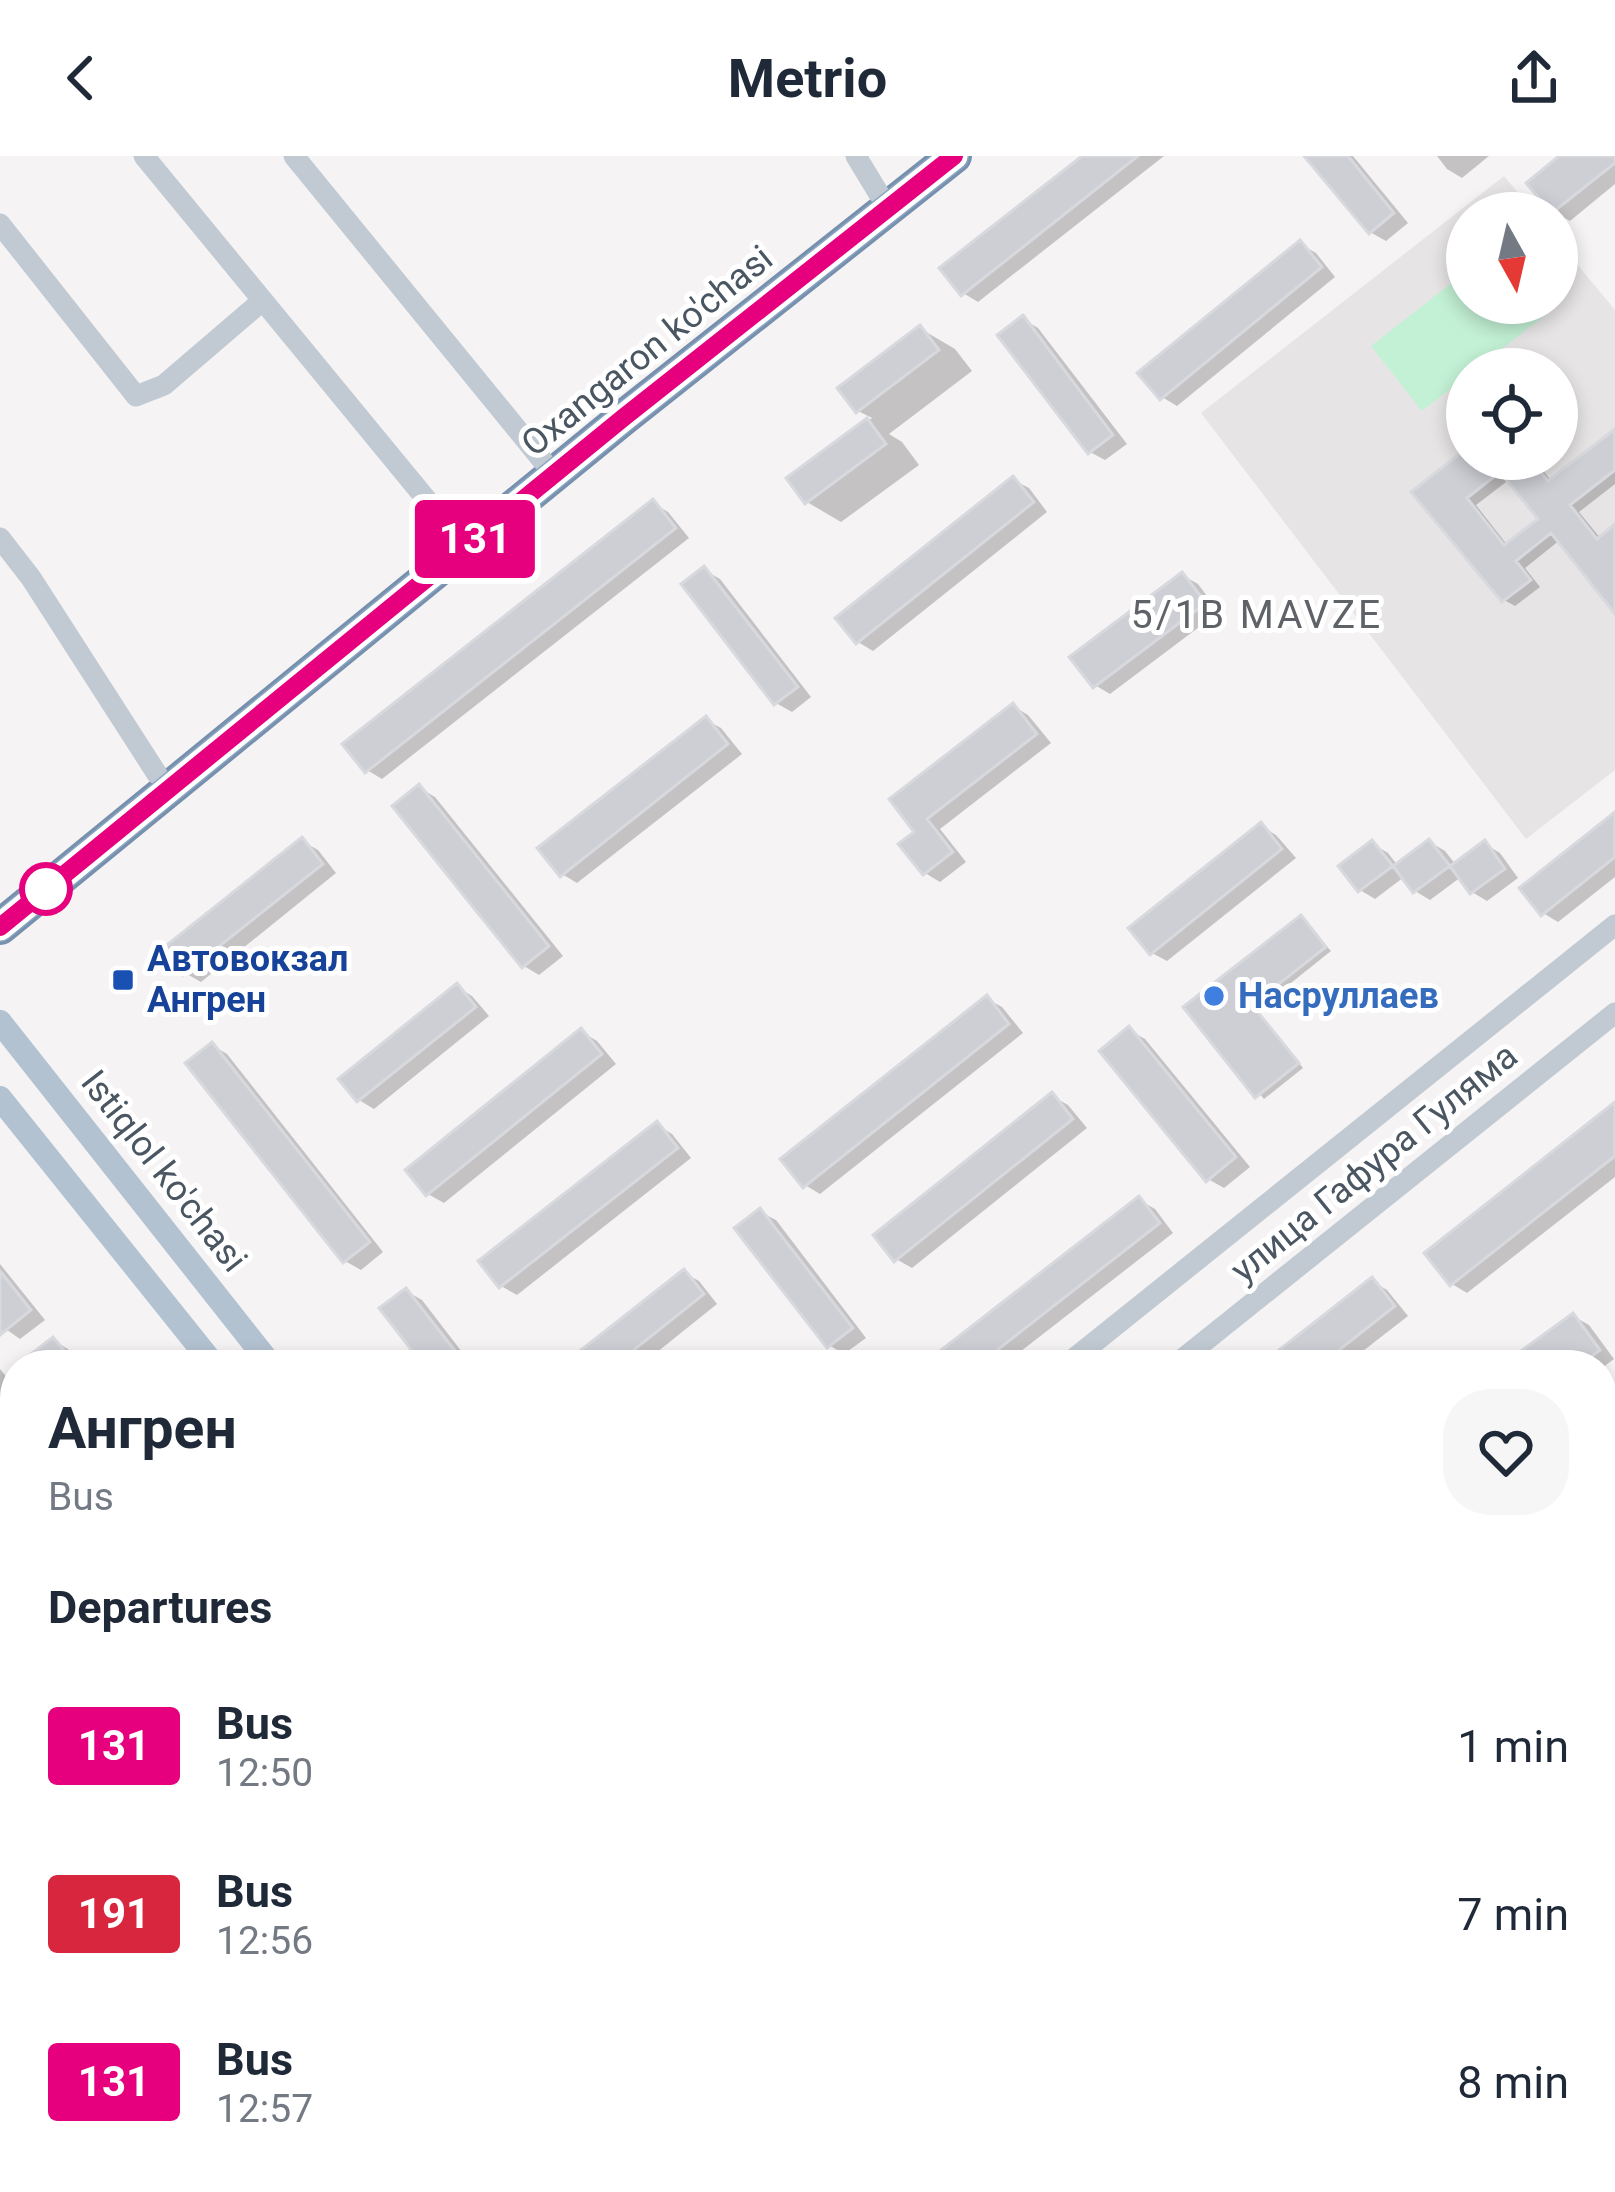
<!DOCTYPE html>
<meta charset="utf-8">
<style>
:root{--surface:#fff;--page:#f6f6f7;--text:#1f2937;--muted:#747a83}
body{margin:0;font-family:Roboto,sans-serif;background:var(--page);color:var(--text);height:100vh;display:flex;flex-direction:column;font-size:45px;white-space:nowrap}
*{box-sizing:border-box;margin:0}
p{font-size:39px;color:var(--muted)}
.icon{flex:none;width:66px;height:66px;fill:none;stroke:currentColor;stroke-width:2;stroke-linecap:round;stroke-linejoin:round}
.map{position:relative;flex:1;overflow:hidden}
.panel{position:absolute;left:0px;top:1194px;width:1617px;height:843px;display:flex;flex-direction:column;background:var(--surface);border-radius:48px 48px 0 0;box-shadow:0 6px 18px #0003}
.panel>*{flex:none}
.badge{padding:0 24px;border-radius:9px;font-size:42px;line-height:78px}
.needle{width:78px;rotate:172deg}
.buttons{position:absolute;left:1446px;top:36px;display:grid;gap:24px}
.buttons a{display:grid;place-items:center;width:132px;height:132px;border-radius:50%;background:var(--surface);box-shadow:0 6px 18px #0003;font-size:60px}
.map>.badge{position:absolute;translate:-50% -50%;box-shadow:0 0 0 6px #fff}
h2{padding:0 48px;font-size:45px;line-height:108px}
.round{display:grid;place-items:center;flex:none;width:126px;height:126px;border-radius:48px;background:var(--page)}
.head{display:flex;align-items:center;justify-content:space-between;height:204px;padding:0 48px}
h1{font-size:57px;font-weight:700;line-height:90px}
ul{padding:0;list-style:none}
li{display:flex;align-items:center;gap:36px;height:168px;padding:0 48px}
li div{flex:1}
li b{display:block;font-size:45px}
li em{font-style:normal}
li .badge{min-width:132px;font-weight:700;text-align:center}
header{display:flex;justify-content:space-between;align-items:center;height:156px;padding:0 48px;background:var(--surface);font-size:54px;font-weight:700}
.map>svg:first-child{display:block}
</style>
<header><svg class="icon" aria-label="back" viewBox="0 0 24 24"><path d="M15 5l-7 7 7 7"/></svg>Metrio<svg class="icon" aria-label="share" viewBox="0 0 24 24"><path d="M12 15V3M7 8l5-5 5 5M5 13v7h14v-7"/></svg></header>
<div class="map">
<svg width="1615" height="2036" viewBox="0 0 1615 2036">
<rect width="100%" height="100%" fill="#f5f3f3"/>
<path fill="#e6e4e5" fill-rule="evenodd" d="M1504 20 1535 57H1467V147H1557V84L1615 154V614L1526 683 1201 257ZM1467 213H1557V303H1467Z
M14 1644 15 2022H266L248 2036H0V1655Z"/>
<path fill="#c3f1d5" d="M1467 115V147L1558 149 1476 213H1467V220L1422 255 1371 190Z"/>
<path fill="#0003" fill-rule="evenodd" d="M1087 0H1164L978 146 963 137Z
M1308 0H1353L1408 67 1386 85 1370 76Z
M1437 0H1489L1462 22 1447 13Z
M1564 0H1615V28L1570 65 1554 56 1531 27Z
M1300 88 1316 97 1335 121 1177 250 1162 241Z
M1023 163 1038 172 1127 288 1105 304 1090 296Z
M921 173 955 193 972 215 889 278 902 286 919 309 841 366 807 346 790 323 872 262 858 255Z
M1615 276V328L1579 356 1601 383 1615 372V453L1560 384 1525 412 1540 431 1515 450 1504 444 1416 336 1467 296V303H1534L1552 326ZM1510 323 1542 363 1508 390 1476 349Z
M1013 324 1029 332 1047 356 873 495 858 486Z
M653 347 668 356 689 382 382 623 367 614Z
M704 414 720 423 811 541 792 556 776 547Z
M1182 419 1198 428 1219 456 1110 538 1095 529Z
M1013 550 1028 559 1051 587 940 673 966 706 940 726 925 717 919 676 893 644Z
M706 564 721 572 742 598 577 727 562 718Z
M420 632 435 641 563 800 539 819 524 810Z
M1615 660V721L1558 766 1543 757Z
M1261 670 1276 679 1296 702 1167 805 1152 797Z
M302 685 318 694 336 717 201 826 185 817Z
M1430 686 1445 695 1456 709 1485 688 1500 697 1518 722 1487 745 1472 736 1461 721 1430 744 1415 735 1404 721 1375 743 1360 734 1373 688 1388 697 1398 710Z
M1301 762 1331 795 1257 854 1303 912 1264 943 1188 852Z
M457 831 472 840 489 860 374 953 359 944Z
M987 843 1002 851 1023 877 820 1038 805 1029Z
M1129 874 1145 883 1250 1011 1224 1032 1208 1023Z
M582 876 597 885 616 908 444 1047 428 1038Z
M212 889 227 898 383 1096 361 1114 345 1105Z
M1052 940 1068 949 1087 972 912 1112 896 1103Z
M1615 950V1021L1467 1137 1452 1128Z
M657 969 672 978 691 1002 517 1139 501 1130Z
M1139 1044 1155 1053 1173 1077 1003 1209H929Z
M760 1056 776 1064 866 1182 844 1198 829 1189Z
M0 1108 45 1164 20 1183 0 1169Z
M684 1117 699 1125 717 1148 641 1209H567Z
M1372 1125 1387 1134 1408 1160 1345 1209H1265Z
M406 1135 422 1144 472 1209H427Z
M1573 1160 1589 1169 1614 1203 1602 1212V1209H1507Z
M53 1184 68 1193 81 1209H34Z
M0 1213 15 1231V1238L0 1250Z
M1615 1518V1586L1602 1596V1528Z
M0 1701 12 1716 0 1726Z
M0 1743 15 1762V1784L0 1766Z
M15 1843V1898L0 1910V1855Z
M399 2022H421L412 2029Z
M681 2022H731L742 2036H692Z
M1061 2022H1113L1124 2036H1072Z
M1361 2022H1452L1435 2036H1343Z"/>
<path fill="#cdcfd5" stroke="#d7d9de" stroke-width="3" fill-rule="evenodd" d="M1082 0H1138L961 140 939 112Z
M1304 0H1348L1394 57 1369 78Z
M1559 0H1615V7L1552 57 1526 27Z
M1300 84 1322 111 1160 244 1137 217Z
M1023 159 1113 279 1088 298 997 179Z
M920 169 939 194 856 257 837 232Z
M867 262 886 288 805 348 786 322Z
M1615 273V314L1570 349 1597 383 1615 368V458L1551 377 1516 405 1531 424 1502 446 1411 336 1467 292V303H1530L1548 325ZM1500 316 1538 363 1504 389 1467 342Z
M1013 320 1034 346 856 488 835 462Z
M653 343 676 372 365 617 342 588Z
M704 410 798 531 774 549 681 428Z
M1182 416 1206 447 1093 532 1069 501Z
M1013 547 1037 578 927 663 953 696 923 719 898 688 914 676 889 643Z
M706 560 728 588 560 721 537 692Z
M419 628 549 790 522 812 392 650Z
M1615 656V701L1541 760 1519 732Z
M1261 666 1282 693 1150 799 1128 772Z
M302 681 323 708 183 819 162 793Z
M1429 683 1450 710 1413 737 1393 710Z
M1372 684 1393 710 1358 736 1338 710Z
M1485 684 1505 713 1470 738 1450 710Z
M1301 759 1326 791 1252 849 1299 907 1255 942 1183 851Z
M457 827 476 851 357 946 338 923Z
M987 839 1009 868 803 1032 780 1003Z
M1129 870 1236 1001 1206 1026 1099 895Z
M581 872 602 898 426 1040 405 1014Z
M212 886 370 1086 343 1107 185 907Z
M1052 936 1073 963 894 1106 873 1079Z
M1615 946V1000L1450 1130 1424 1097Z
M657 965 678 992 499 1132 478 1105Z
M1139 1040 1160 1067 978 1209H922Z
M760 1052 853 1172 827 1192 734 1072Z
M684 1113 704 1138 615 1209H562Z
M0 1115 31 1154 0 1179Z
M1372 1121 1395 1150 1320 1209H1260Z
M406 1132 466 1209H423L379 1152Z
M1573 1157 1600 1194 1580 1209H1502Z
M53 1181 76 1209H17Z
M15 1839V1889L0 1901V1851Z"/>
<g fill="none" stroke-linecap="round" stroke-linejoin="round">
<defs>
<path id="highway" d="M0 771 623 262 954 0"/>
</defs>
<use href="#highway" stroke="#7690ad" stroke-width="36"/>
<path stroke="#c1cad2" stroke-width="21" d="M144 0 454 377
M294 0 543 305
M856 0 879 38
M0 68 136 240 164 229 262 145
M0 382 31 422 157 618
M1066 1209 1615 769
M1175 1209 1615 857"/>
<path stroke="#b3c2d1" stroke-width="24" d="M0 866 271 1209
M0 942 214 1209
M867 2022 879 2036
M920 2022 931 2036"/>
<use href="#highway" stroke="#8ba5c1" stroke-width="30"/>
</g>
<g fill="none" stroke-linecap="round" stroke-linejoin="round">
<defs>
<path id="line" d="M0 771 623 262 954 0"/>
</defs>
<use href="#line" stroke="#fff" stroke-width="27"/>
<use href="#line" stroke="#e6007e" stroke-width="18"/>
</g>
<circle fill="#fff" stroke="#e6007e" stroke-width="6" cx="46" cy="733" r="24"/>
<rect fill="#1a4fb4" stroke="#fff" stroke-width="4.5" x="111" y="812" width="24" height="24" rx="6"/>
<circle fill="#3f7fe0" stroke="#fff" stroke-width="4.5" cx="1214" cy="840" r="12"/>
<g text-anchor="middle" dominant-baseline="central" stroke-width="10" stroke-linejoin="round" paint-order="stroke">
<g font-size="36" fill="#4a5661" stroke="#fff">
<text transform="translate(647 195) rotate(-39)">Oxangaron ko'chasi</text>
<text transform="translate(1374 1007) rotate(-39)">улица Гафура Гуляма</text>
<text transform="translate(164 1015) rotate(52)">Istiqlol ko'chasi</text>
</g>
<g font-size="36" font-weight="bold" fill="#164399" stroke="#fff" text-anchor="start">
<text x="147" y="803">Автовокзал<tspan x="147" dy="41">Ангрен</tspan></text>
</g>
<g font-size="36" font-weight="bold" fill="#366cbe" stroke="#fff" text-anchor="start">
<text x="1238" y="840">Насруллаев</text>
</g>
<g font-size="39" letter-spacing="3" fill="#5f6368" stroke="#fff">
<text x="1257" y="459">5/1B MAVZE</text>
</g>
</g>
</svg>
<div class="buttons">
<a><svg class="needle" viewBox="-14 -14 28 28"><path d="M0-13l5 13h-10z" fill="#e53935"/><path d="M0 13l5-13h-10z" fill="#747a83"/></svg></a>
<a><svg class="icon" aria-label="locate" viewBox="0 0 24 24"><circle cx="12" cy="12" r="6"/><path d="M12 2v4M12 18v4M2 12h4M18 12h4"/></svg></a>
</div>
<b class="badge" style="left:475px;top:383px;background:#e6007e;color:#fff">131</b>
<section class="panel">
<div class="head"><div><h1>Ангрен</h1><p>Bus</p></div><a class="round"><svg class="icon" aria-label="heart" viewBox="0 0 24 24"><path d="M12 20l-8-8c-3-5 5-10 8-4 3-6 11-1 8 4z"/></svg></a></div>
<h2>Departures</h2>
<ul>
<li><span class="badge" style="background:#e6007e;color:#fff">131</span><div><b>Bus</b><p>12:50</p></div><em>1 min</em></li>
<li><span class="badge" style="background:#d7263d;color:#fff">191</span><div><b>Bus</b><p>12:56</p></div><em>7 min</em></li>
<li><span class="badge" style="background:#e6007e;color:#fff">131</span><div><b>Bus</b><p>12:57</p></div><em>8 min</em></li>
</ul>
</section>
</div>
